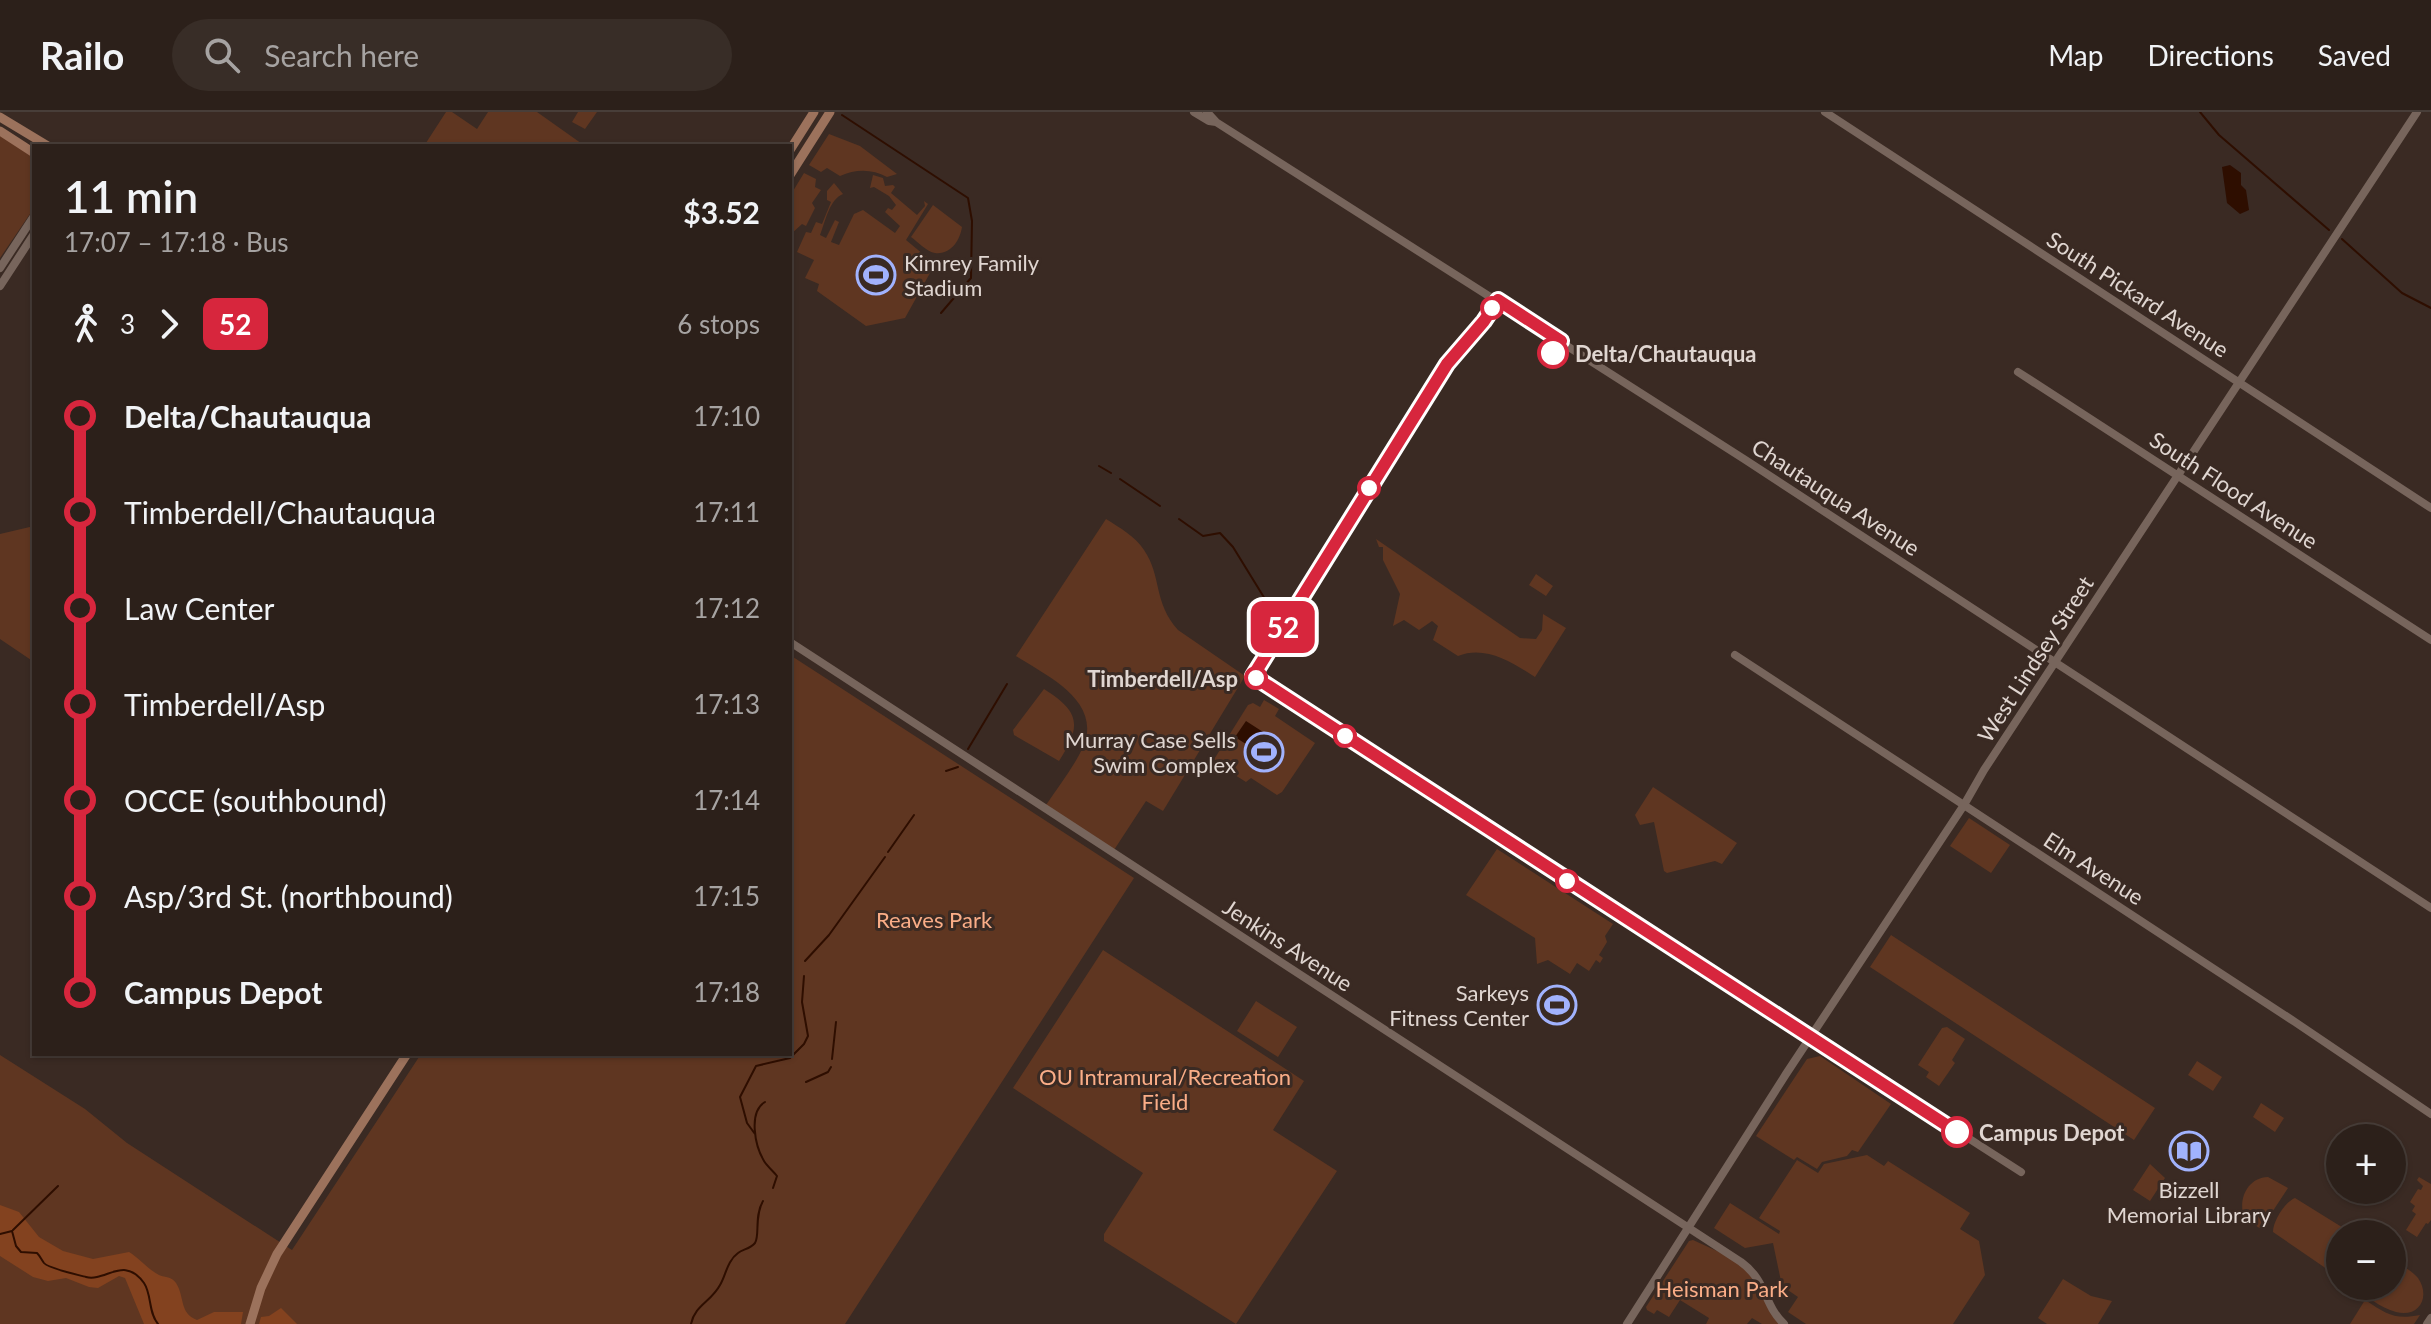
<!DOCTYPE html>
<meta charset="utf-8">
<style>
:root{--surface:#2c201a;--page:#382d27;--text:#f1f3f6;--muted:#a6a3a2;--line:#483e39}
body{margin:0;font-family:Lato,sans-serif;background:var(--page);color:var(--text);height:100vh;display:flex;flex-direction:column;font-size:30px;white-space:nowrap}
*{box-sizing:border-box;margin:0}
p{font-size:26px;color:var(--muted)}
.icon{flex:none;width:44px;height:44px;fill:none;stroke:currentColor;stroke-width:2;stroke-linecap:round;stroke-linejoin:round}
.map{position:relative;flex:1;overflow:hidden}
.side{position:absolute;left:32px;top:32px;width:760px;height:912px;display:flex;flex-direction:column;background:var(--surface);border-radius:0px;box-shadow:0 2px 6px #0004,0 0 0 2px var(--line)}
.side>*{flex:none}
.badge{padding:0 16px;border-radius:12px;font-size:28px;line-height:52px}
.buttons{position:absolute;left:2326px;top:1012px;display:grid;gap:16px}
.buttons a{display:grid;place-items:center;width:80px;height:80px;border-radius:50%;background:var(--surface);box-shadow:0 2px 6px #0004,0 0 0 2px var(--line);font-size:40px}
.map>.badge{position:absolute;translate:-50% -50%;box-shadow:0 0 0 4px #fff}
.legs{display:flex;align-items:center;gap:12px;height:88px;padding:0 32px;font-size:26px}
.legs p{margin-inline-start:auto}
.summary{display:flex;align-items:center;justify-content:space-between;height:136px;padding:0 32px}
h1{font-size:44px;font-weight:600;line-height:60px}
ul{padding:0 32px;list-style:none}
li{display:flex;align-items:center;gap:28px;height:96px;font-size:30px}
li i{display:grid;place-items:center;width:12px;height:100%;margin:0 10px;background:currentColor}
li i::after{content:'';width:20px;height:20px;margin:-10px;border:6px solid;border-radius:50%;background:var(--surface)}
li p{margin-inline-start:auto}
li:first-child i{background:linear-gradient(#0000 50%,currentColor 0)}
li:last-child i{background:linear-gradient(currentColor 50%,#0000 0)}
header{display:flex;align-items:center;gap:48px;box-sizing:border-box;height:112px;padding:0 40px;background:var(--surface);border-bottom:2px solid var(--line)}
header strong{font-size:38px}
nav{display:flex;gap:44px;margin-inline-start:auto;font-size:28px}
.search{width:560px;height:72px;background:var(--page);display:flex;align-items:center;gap:20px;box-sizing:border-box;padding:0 28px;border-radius:44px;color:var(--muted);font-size:30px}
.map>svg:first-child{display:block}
</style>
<header>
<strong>Railo</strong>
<div class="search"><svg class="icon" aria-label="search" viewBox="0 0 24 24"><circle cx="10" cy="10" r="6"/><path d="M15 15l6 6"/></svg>Search here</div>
<nav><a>Map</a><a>Directions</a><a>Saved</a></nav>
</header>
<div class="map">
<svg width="2431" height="1212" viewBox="0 0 2431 1212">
<rect width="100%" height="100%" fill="#3a2a23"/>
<path fill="#5f3621" d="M446 0H452L477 17 488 0H537L585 34H424Z
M578 0H597L585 17 572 10Z
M829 22 860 34 897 62 887 65C872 57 856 57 840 64L827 56 821 60 809 53Z
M0 23 34 45V96L0 146Z
M804 61 816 67 815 75 821 78 812 91 815 96 806 114 802 112 790 123V84Z
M873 63 883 66 885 74 893 73 895 75 891 81 917 103 925 94 924 89 928 92 906 128 935 152 905 206 866 214 817 179 819 172 805 166 814 148 797 140 806 120 811 121 816 110 822 112 831 90 827 88V79L834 71 843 82C829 88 826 108 820 123L826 126 835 108 839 110 831 130 839 133 854 102 863 98 895 121 900 114 885 100 888 96 892 98 896 93 889 84 874 75 870 76Z
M933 93 962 115C960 128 951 143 935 141 927 140 918 130 911 125Z
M1106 407C1120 416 1135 424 1144 438 1162 464 1153 490 1178 518L1245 564 1163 699 1146 689 1114 738 1046 693C1058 675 1074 655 1083 635 1103 589 1047 564 1016 544Z
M34 414V550L0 527V422Z
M1376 427 1520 526 1536 527 1542 518 1543 502 1566 516 1535 565C1512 550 1485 533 1458 544L1433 528 1438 514 1432 509 1419 518 1404 508 1393 514 1400 482 1383 448V435H1379Z
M1536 462 1553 474 1546 484 1529 473Z
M790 543 1134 766 845 1212H0V943L85 997 127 1031 292 1138 421 942H790Z
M1044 577C1080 600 1082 613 1059 649L1014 623 1013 618Z
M1264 588 1279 597 1275 604 1315 631 1282 680 1277 683 1251 666 1246 670 1213 649 1248 593 1253 591 1260 595Z
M1653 675 1737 731 1722 752 1715 749 1667 761 1664 759 1654 710 1640 713 1635 703Z
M1969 706 2010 733 1991 761 1950 734Z
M1497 737 1613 812 1605 824 1607 830 1599 843 1603 846 1600 851 1596 848 1589 859 1577 851 1570 862 1548 848 1537 852 1535 826 1466 783Z
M1891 823 2155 996 2134 1028 1870 855Z
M1103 838 1304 969 1273 1018 1337 1059 1236 1212 1104 1129V1122L1143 1061 1013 976Z
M1256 889 1297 915 1278 945 1237 919Z
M1947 915 1965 927 1952 948 1955 951 1939 974 1926 965 1929 960 1918 953 1942 916Z
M1820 944 1891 992 1858 1040 1852 1038 1847 1044 1822 1050 1817 1057 1797 1045 1794 1048 1756 1024 1807 947Z
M2197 949 2222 965 2213 979 2188 963Z
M2261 991 2284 1006 2275 1020 2253 1005Z
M1867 1043 1884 1054 1888 1049 1970 1101 1960 1117 1979 1129 1985 1163 1953 1212H1806L1788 1200 1798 1185 1782 1174 1773 1131 1745 1136 1714 1116 1730 1091 1779 1122 1780 1119 1759 1106 1797 1048 1818 1061 1824 1052Z
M2150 1052 2165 1066 2150 1089 2133 1078Z
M2268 1065 2288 1076 2261 1117 2244 1106C2238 1087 2247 1066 2268 1065Z
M2419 1065 2431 1072V1108L2428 1112 2426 1111 2417 1125 2406 1118 2416 1102 2412 1099 2415 1094 2410 1090 2418 1077 2421 1078 2423 1074 2417 1068Z
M2295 1086 2353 1122H2340V1166L2273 1120C2273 1109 2285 1090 2295 1086Z
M1693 1128 1741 1150 1785 1212H1762L1752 1206 1747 1212H1706L1709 1206 1680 1188 1669 1205 1657 1198 1654 1202 1647 1198 1646 1195 1689 1129Z
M2392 1148C2401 1153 2411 1158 2418 1166 2431 1185 2419 1206 2396 1200 2380 1196 2366 1183 2352 1174H2392Z
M2063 1167 2091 1184 2112 1189 2098 1212H2047L2038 1206Z
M2365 1188C2387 1202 2394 1208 2420 1203L2414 1212H2350Z"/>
<path fill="#83421f" d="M0 1093 19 1100 39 1125 63 1139 93 1147 129 1140C139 1146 149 1158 159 1163 166 1166 171 1164 176 1171 185 1185 179 1201 197 1208L214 1200H243L241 1212H144L125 1166 119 1164 98 1176 89 1175 66 1166 48 1169 33 1165 0 1144Z
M281 1196 297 1212H259L261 1205 269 1204Z"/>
<path fill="#2e0e00" d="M2230 53 2241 61V73L2246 78 2249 98 2240 102 2227 91 2222 55Z
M1246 609 1280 631 1269 647 1235 625Z"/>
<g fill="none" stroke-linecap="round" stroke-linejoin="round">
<path stroke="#2e0e00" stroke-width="2" d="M2200 0 2219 23 2329 118
M842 3 968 86 972 109 971 166 941 201
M2342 127 2402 181 2431 196
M1099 354 1111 361
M1120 367 1160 394
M1179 407 1203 424 1220 421 1233 435 1273 500
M968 637 1007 572
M946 659 958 655
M888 740 914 703
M805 849 829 823 885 745
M832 947 836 910
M806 970 828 960 831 955
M765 990C748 1000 755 1034 764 1049 767 1054 773 1059 777 1064L773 1076
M755 1022 747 1011 740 985 756 954 790 946 804 932 808 924 802 890 804 864
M13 1118 58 1074
M0 1122 12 1119 16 1134 21 1140 37 1141C40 1144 41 1147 44 1151 48 1156 78 1163 86 1165 106 1170 124 1143 144 1171 152 1183 148 1200 158 1212
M691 1212C695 1193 711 1190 720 1173 726 1163 727 1149 738 1141 743 1137 750 1137 755 1131 760 1124 754 1104 763 1089"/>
<path stroke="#77655c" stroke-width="8" d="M1194 0 1209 9 1216 10 1744 347 2431 796
M1207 0 1216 10
M1825 0 2431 396
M0 156 34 104
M0 174 34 122
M2018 260 2431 528
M790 530 1741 1150C1768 1170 1763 1192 1784 1212
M1735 543 2295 910 2431 1002
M1579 776 2021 1060
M1627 1212 1786 962 1964 693 1984 658 2417 0
M2427 1212 2431 1206"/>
<path stroke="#9c725c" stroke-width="9" d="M0 5 48 34
M0 19 34 41
M790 38 814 0
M790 63 830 0
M250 1212 261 1176 277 1142 407 942"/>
</g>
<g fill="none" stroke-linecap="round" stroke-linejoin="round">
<defs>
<path id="line-1" d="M1553 241 1561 229 1498 188 1484 209 1447 252 1253 564 1957 1020"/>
</defs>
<use href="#line-1" stroke="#fff" stroke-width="18"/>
<use href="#line-1" stroke="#d7263d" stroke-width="12"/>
</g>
<defs>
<symbol id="stadium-ring" viewBox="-11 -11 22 22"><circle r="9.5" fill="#3a2a23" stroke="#a1b2fd" stroke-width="1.5"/><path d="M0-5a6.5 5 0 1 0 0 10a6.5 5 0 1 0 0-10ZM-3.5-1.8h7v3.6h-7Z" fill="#a1b2fd"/></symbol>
<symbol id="library-ring" viewBox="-11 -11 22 22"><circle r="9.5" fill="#3a2a23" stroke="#a1b2fd" stroke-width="1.5"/><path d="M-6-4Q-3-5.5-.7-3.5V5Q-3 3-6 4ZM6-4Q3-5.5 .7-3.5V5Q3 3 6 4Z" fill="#a1b2fd"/></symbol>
</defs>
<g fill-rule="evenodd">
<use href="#stadium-ring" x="854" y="141" width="44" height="44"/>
<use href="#stadium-ring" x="1242" y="618" width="44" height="44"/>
<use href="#stadium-ring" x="1535" y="871" width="44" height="44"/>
<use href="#library-ring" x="2167" y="1017" width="44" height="44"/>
</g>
<g fill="#fff" stroke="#d7263d" stroke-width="4">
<circle cx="1492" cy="196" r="10"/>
<circle cx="1553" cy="241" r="14"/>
<circle cx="1369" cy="376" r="10"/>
<circle cx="1256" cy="566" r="10"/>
<circle cx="1345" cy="624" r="10"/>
<circle cx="1567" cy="769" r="10"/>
<circle cx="1957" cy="1020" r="14"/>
</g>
<g text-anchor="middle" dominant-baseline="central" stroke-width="6" stroke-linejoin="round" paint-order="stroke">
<g font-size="22" fill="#e0d6d1" stroke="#3a2a23" text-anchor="end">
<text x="904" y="150" text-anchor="start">Kimrey Family<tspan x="904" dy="25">Stadium</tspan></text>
<text x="1236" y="627">Murray Case Sells<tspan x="1236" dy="25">Swim Complex</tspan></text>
<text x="1529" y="880">Sarkeys<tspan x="1529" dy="25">Fitness Center</tspan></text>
<text x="2189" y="1077" text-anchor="middle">Bizzell<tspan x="2189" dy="25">Memorial Library</tspan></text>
</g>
<g font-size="22" fill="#e0d6d1" stroke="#3a2a23">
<text transform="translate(2138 182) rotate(33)">South Pickard Avenue</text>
<text transform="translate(2234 378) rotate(33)">South Flood Avenue</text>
<text transform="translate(1836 385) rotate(33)">Chautauqua Avenue</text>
<text transform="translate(2035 547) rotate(-57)">West Lindsey Street</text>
<text transform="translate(2094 756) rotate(33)">Elm Avenue</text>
<text transform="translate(1288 833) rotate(33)">Jenkins Avenue</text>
</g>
<g font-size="22" font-weight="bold" fill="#e0d6d1" stroke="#3a2a23" text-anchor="start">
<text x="1575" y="241">Delta/Chautauqua</text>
<text x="1238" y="566" text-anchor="end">Timberdell/Asp</text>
<text x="1979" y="1020">Campus Depot</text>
</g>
<g font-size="22" fill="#faad87" stroke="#3a2a23">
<text x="934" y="807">Reaves Park</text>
<text x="1165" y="964">OU Intramural/Recreation<tspan x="1165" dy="25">Field</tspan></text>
<text x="1722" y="1176">Heisman Park</text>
</g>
</g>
</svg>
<div class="buttons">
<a>+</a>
<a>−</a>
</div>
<b class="badge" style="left:1283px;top:515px;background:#d7263d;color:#fff">52</b>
<section class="side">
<div class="summary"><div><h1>11 min</h1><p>17:07 – 17:18 · Bus</p></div><b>$3.52</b></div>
<div class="legs"><svg class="icon" aria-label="walk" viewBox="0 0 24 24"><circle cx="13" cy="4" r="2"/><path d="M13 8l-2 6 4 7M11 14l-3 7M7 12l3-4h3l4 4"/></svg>3<svg class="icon" aria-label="forward" viewBox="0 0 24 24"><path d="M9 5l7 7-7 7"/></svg><b class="badge" style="background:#d7263d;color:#fff">52</b><p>6 stops</p></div>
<ul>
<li><i style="color:#d7263d"></i><b>Delta/Chautauqua</b><p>17:10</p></li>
<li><i style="color:#d7263d"></i><span>Timberdell/Chautauqua</span><p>17:11</p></li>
<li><i style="color:#d7263d"></i><span>Law Center</span><p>17:12</p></li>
<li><i style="color:#d7263d"></i><span>Timberdell/Asp</span><p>17:13</p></li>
<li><i style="color:#d7263d"></i><span>OCCE (southbound)</span><p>17:14</p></li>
<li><i style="color:#d7263d"></i><span>Asp/3rd St. (northbound)</span><p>17:15</p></li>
<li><i style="color:#d7263d"></i><b>Campus Depot</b><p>17:18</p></li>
</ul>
</section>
</div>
